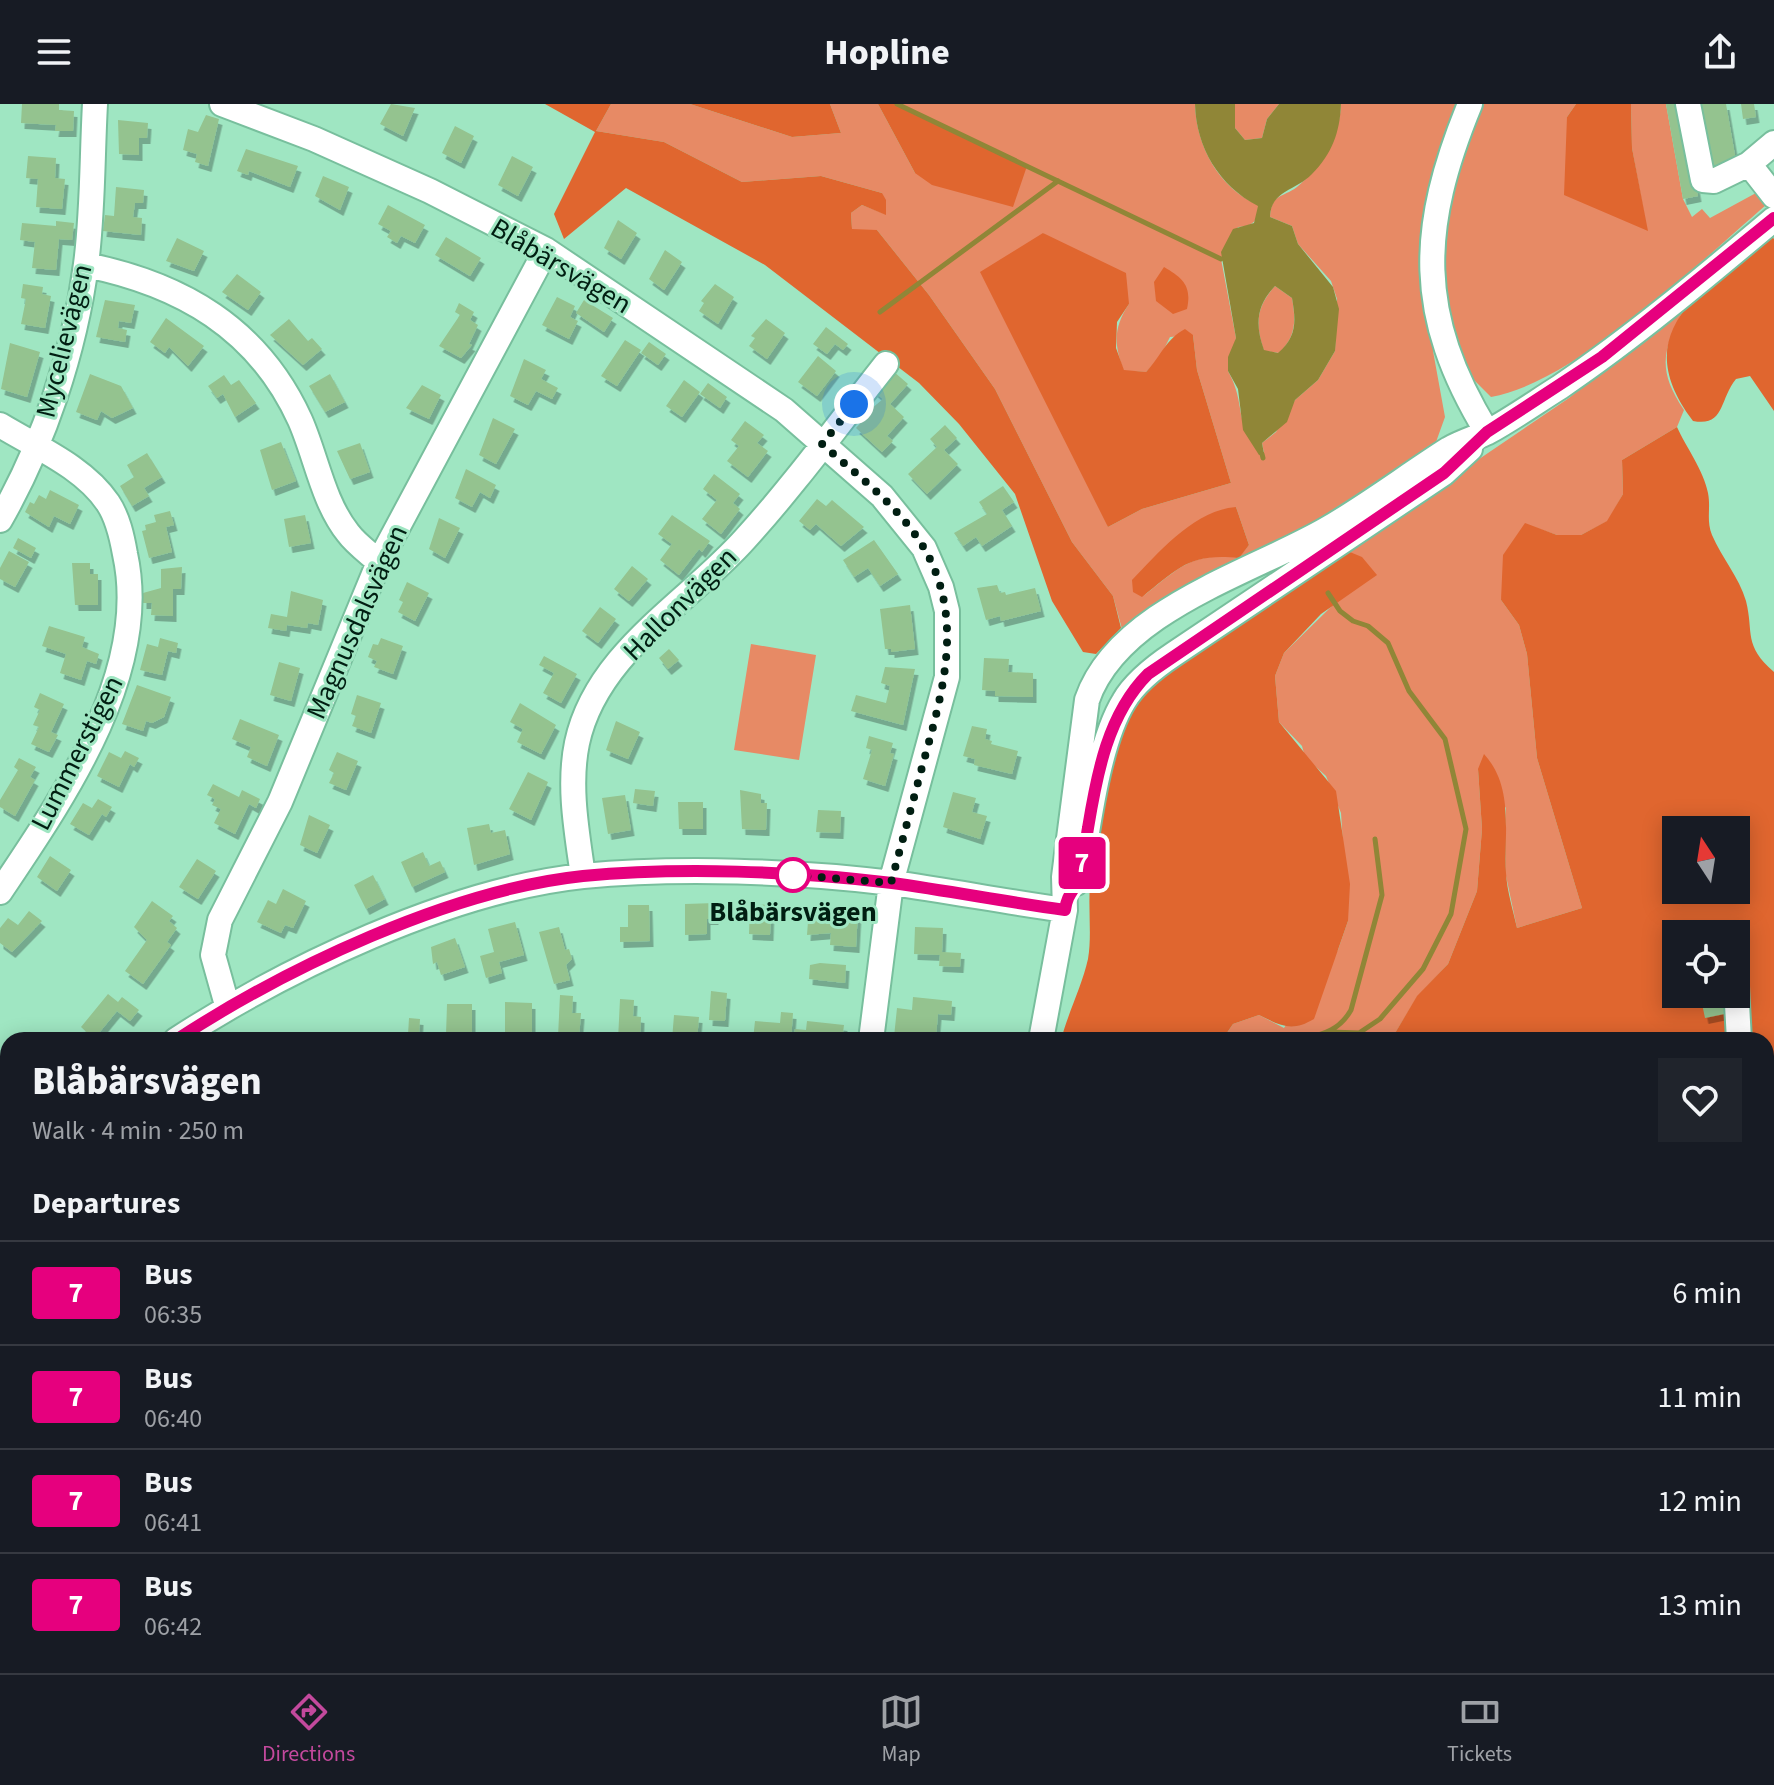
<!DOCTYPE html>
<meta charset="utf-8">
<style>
:root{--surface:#171b24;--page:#20242c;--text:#f1f3f6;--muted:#9ea1a6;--line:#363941;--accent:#c3499d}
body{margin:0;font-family:"Source Sans 3",sans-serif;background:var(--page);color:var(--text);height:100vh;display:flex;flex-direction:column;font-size:30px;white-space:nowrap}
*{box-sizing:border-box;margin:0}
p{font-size:26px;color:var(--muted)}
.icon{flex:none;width:44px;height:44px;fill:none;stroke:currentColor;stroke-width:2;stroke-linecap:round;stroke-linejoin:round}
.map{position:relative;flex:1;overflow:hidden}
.sheet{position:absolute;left:0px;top:928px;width:1774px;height:642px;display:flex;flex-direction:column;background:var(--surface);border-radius:24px 24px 0 0;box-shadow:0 4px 20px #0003}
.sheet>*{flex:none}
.badge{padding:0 16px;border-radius:6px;font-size:28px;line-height:52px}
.needle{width:52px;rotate:348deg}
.tools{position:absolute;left:1662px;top:712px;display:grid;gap:16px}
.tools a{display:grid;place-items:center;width:88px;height:88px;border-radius:0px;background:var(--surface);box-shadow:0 4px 20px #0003;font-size:40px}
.you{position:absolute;width:40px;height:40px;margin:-20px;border:6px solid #fff;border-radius:50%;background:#1a73e8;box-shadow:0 0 0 12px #1a73e833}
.map>.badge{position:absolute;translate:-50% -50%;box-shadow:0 0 0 4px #fff}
h2{padding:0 32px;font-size:30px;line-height:72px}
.round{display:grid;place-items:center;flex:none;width:84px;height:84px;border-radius:0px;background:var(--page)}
.overview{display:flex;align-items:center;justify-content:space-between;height:136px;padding:0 32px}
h1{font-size:38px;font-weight:800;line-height:60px}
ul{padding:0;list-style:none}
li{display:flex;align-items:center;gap:24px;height:104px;padding:0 32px;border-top:2px solid var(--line)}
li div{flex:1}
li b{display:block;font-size:30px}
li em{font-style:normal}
li .badge{min-width:88px;font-weight:700;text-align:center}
header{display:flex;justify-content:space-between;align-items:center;height:104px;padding:0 32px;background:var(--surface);font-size:36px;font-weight:800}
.tab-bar{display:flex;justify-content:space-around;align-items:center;height:112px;border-top:2px solid var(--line);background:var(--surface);font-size:22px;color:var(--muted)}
.tab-bar a{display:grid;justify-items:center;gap:4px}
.tab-bar .selected{color:var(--accent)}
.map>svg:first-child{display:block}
</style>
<header><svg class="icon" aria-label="menu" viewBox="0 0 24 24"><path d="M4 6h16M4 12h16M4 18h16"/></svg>Hopline<svg class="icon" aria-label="share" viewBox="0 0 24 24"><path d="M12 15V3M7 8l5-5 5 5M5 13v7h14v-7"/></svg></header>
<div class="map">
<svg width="1774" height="1569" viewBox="0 0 1774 1569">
<defs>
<filter id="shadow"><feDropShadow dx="3.5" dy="6" stdDeviation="0" flood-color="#0004"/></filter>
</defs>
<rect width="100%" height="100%" fill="#9fe6c2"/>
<path fill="#e78a65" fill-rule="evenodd" d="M611 0H690L792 33 841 29 830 0H878L915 69 1027 62 897 0H1195C1196 42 1219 84 1258 101 1258 117 1254 122 1238 123L1221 155 1236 234 1228 267C1248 304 1231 317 1264 349L1262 339 1276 328 1295 296 1318 276 1335 247 1337 195 1331 177 1298 140 1292 122 1270 113C1271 90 1282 94 1297 83 1322 62 1340 32 1341 0H1576L1567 13 1647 126 1632 44 1631 0H1666L1683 95 1692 113 1702 105 1710 114 1767 83 1774 94C1704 154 1579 277 1491 293L1473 275 1436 208 1433 247 1445 313 1436 338 1321 414 1192 479 1122 525 1113 492 1072 438 995 285 929 191 877 126H852L851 109 862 101 885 110 882 89 821 72 742 78 664 38 596 27ZM1043 129 1129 200C1113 224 1114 241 1124 267L1146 268 1160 253 1170 233 1193 231 1197 266 1231 379 1142 405 1108 423ZM1236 403 1249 441 1239 453C1189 449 1180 464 1142 493Z
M1235 0H1279L1267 15 1262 34 1245 36 1235 24Z
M1275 182 1292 194C1296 217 1296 233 1279 249L1264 247C1255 220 1256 203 1275 182Z
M1687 199C1665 242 1654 262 1684 306L1677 323 1622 356 1623 390 1608 417 1581 431H1557L1525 420 1501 496 1519 521 1527 550 1537 654 1582 804 1517 824 1506 772V704L1478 665 1482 725 1477 787 1448 860 1417 893 1391 936H1222L1233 920 1259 911 1284 924 1338 846 1348 817 1341 709 1326 672 1305 653 1302 642 1279 618 1275 572 1284 549 1334 500 1345 446 1569 294Z
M751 540 816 551 799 656 734 646Z"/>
<path fill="#e0662f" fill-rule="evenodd" d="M545 0H611L596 27 664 38 742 78 821 72 882 89 886 96V111L862 101 851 109 852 125 877 126 929 191 995 285 1072 438 1113 492 1121 524 1096 550 1083 548 1052 497 1015 390 959 320 919 279 765 161 626 84 564 135 554 110 595 28Z
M690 0H830L841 29 792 33Z
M878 0H897L1027 62 1013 103 932 81 915 69Z
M1576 0H1631L1632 44 1648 127 1564 91 1567 13Z
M1043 129 1126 169 1129 200 1117 218 1116 244 1124 266 1146 268C1161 252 1166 235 1185 225L1193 231 1197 266 1231 379 1142 405 1108 423 980 168Z
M1771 131 1774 135V307L1750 272 1736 275C1719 296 1725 323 1693 317 1624 226 1706 184 1771 131Z
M1164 163C1183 174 1192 182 1187 205L1173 210 1156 197 1154 178Z
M1677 323C1686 343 1704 367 1708 389 1711 404 1706 416 1712 431 1722 454 1739 473 1746 497 1754 529 1743 541 1774 568V1569H1323L1324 1562H1766V936H1391L1417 892 1448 860 1477 787 1482 725 1478 665 1484 650C1514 683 1504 727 1506 769 1507 787 1513 806 1517 824L1582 804 1537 654 1527 550 1519 521 1501 496 1503 451 1525 419 1557 431H1581L1607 417 1623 390 1622 356ZM1676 726H1736V786H1676ZM1676 830H1736V890H1676Z
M1236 403 1249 441 1239 454C1189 449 1179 464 1142 493L1133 488 1132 476C1159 448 1195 406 1236 403Z
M1345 446 1362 453 1377 471 1321 510 1284 549 1275 572 1279 618 1336 687 1350 780 1348 817 1314 915C1292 928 1281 922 1259 911L1233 920 1222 936H1061C1068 909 1082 882 1088 855 1092 832 1088 805 1090 781 1094 717 1113 624 1155 574Z"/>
<path fill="#908637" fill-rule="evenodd" d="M1195 0H1235V24L1245 36 1262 34 1267 15 1279 0H1341C1340 28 1332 50 1312 70 1296 87 1271 86 1270 113L1292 122 1298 140 1333 183 1339 205 1335 247 1318 276 1295 296 1287 318 1262 339 1264 350 1259 351 1243 326 1238 285 1228 267V253L1236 234 1221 148 1233 125 1254 119 1258 102C1219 82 1196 43 1195 0ZM1275 182 1292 194C1296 217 1297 233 1278 249L1264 246C1255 221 1256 202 1275 182Z"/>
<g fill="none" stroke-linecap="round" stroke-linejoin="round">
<path stroke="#908637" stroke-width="5" d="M897 0 1221 155
M880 208 1058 77
M1262 350 1263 354
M1328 489 1340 507 1353 517 1368 522 1388 539 1409 587 1445 635 1466 725 1451 810 1423 865 1380 915 1359 929 1330 928
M1301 936C1323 930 1339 927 1351 906L1382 791 1375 735
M901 1569 904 1562"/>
</g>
<path fill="#94c38f" filter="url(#shadow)" d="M22 0H59V6L74 7 73 27H55L56 21 21 19Z
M391 0 415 4 403 32 380 20Z
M1666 0H1682L1698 92 1683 95Z
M1696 0H1726L1736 57 1721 59 1722 65 1708 68Z
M1741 0H1754L1756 13 1743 15Z
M206 11 219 15 208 62 195 58 197 50 183 46 188 25 198 28Z
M118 16 148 19 147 34H139V51L119 50Z
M455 22 474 32 461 59 442 49Z
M246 45 298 62 290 83 249 67 248 71 237 67Z
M28 52 56 54 55 74 65 75 62 105 36 103 38 75 26 74Z
M512 52 533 63 518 92 498 81Z
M323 72 349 83 340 106 315 92Z
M116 83 144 86 143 99H135L133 113 142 114 141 131 103 127 105 111 114 112Z
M388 101 425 121 415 139 401 132 397 139 387 133 391 127 378 120Z
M618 116 637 129 621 155 604 144Z
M56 117 74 119 72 136 59 135 56 166 32 164 35 138 20 136 22 119 56 122Z
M446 133 481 154 470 172 435 151Z
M177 134 204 147 194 167 166 157Z
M665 146 682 158 664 186 649 175Z
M237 170 261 188 248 206 222 188Z
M23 180 43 183 42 190 51 192 45 224 21 220 26 195 21 194Z
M715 180 734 193 718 220 699 207 704 199 701 197Z
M557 193 575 202 570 213 578 217 569 235 542 221Z
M105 196 135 201 131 219 119 217 118 224 127 226 125 238 96 233Z
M584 196 613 214 604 228 576 209Z
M459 199 474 208 470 216 478 221 469 240 472 241 461 254 439 242 460 211 455 208Z
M166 214 204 242 188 262 169 243 165 249 150 238Z
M289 215 308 237 312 234 322 245 303 261 270 231Z
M766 215 785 229 767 255 749 242 755 234 751 232Z
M826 223 848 240 843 246 835 240 827 250 813 240Z
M625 236 641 246 617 282 601 272Z
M649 238 666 250 658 261 641 249Z
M10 239 40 248 27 293 1 285Z
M818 252 836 267 817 292 798 278Z
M524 255 546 266 541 275 558 284 552 295 536 287 528 301 510 292Z
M893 267 908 280 890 300 904 313 887 332 893 337 882 348 856 324 867 312 865 310 883 295 874 287Z
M90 270 121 282 133 304 112 314 101 307 97 316 76 308Z
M330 270 345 298 325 308 309 282Z
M224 271 231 281 239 276 256 299 235 313 223 290 217 294 208 282Z
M684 276 700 288 682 313 666 302Z
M708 279 727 293 720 304 700 290Z
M422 281 441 291 429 315 406 304Z
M493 314 515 325 496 360 479 351Z
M745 317 764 331 757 339 768 347 748 373 727 357 739 342 731 336Z
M945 321 957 334 944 346 958 360 927 390 908 370 937 343 930 335Z
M281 338 296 377 272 386 260 346Z
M360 339 370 368 350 375 337 347Z
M147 349 162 373 144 384 149 392 132 402 120 382 134 373 127 361Z
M466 365 496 381 490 394 480 388 472 403 455 394Z
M714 370 740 390 733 399 740 405 721 430 702 415 717 396 703 385Z
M1003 382 1014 398 1002 406 1012 422 982 442 976 433 963 442 954 429 987 410 979 398Z
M50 386 79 401 70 420 54 412 49 423 25 408 30 398 34 400 39 391 46 395Z
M817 395 826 402 832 396 864 423 841 442 816 420 810 426 799 417Z
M170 407 174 421 166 423 172 448 149 454 142 427 146 426 145 421 156 418 154 411Z
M305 411 311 439 289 443 284 415Z
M672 411 710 437 702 448 699 445 679 471 660 456 672 440 658 430Z
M439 414 460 424 445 454 429 445Z
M18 434 36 444 31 454 13 444Z
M874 436 898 470 880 482 868 464 854 473 843 456Z
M9 447 29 458 15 483 0 475V464Z
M72 459H90V470H98V501H75Z
M632 462 648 475 629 497 614 485Z
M182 463 181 485H173V512L151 511 152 499H143V489L161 484V465Z
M407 478 429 489 415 517 398 508 403 498 399 496Z
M997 481 1000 489 1005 488 1006 491 1035 484 1041 507 1001 517 1000 512 986 516 977 484Z
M291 487 323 496 318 521 308 519 307 524 287 521 286 527 268 524 271 510 287 513Z
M910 501 915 545 891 548V545H885L880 505Z
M600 503 616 515 598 539 582 527Z
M49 522 85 533 82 543 99 550 96 560 87 557 81 576 60 569 66 550 42 542Z
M160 534 178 539 176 549 168 547 162 571 140 566 147 540 158 543Z
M381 534 403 542 393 570 374 563 377 557 368 553 373 540 378 541Z
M669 545 679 556 668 565 659 554Z
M544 552 577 570 561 599 543 589 554 569 539 561Z
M984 554 1009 555 1008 568 1033 569V593L995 592V587L982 586Z
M279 558 300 564 291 597 270 591Z
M885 563 915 565 903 621 851 607 856 591 886 599 890 582 881 579Z
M137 581 171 593 164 613 152 619 146 617 143 627 122 620Z
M40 589 64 600 51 628 58 631 49 648 31 640 39 623 33 621 40 606 34 603Z
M357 591 381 599 371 629 352 622 356 612 351 610Z
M520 599 556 621 541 650 517 638 523 625 510 618Z
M240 615 279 631 267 662 247 653 251 643 232 635Z
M616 617 640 628 628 655 606 646Z
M972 622 987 625 985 635 992 637 991 640 1018 647 1012 670 974 661 975 655 963 652Z
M869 632 893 639 890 649 894 650 885 682 863 675 872 646 866 644Z
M125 647 139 654 134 663 130 660 119 683 97 672 109 648 121 654Z
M337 648 358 657 346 686 329 679 334 669 329 666Z
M19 654 36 663 30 673 35 676 15 712 0 703V696L18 666 14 663Z
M528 668 548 678 531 716 509 705Z
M213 680 239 693 242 686 260 695 256 704 249 700 235 730 214 719 221 705 212 701 215 695 207 691Z
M635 685 655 687 653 702 633 699Z
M740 686 761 690V699H767L766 726 742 725Z
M953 688 976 694 972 708 987 712 980 735 943 723Z
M625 691 631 726 608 730 602 694Z
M98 695 112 703 106 713 102 710 89 731 70 720 83 699 92 704Z
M678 698H703V725H679Z
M818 706 841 707 840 729 816 728Z
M309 711 330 721 317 749 300 741Z
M489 720 491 729 505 726 510 750 474 761 467 724Z
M423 748 429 762 440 757 445 768 412 783 401 758Z
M50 752 71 766 57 787 37 773Z
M197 755 216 767 198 795 179 783Z
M373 771 385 795 366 805 354 781Z
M283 785 306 797 293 824 285 821 281 829 257 818 268 796 276 800Z
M152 797 173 812 169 817 177 824 167 838 171 841 143 880 125 867 147 836 134 823Z
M715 799V815H707V830L685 831V800Z
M750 800 771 801 770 831 749 830Z
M628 801H649L650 837 620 838V823H628Z
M809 804 858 807 856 843 830 841 831 829 807 831Z
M29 807 42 817 12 848 0 839V824L8 814 18 821Z
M515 818 524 851 499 858 502 869 486 874 480 852 494 848 488 825Z
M559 823 565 846 569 845 572 855 566 861 570 876 554 880 539 828Z
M915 823 943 824 942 848 961 849 960 863 939 862 940 851 914 850Z
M455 834 465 863 441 871 437 858 433 860 431 843Z
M820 859 846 861 845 879 809 875 810 861Z
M711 887 727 889 725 917 709 916Z
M108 890 118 898 122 893 139 906 130 917 117 907 94 935 81 923Z
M1700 890H1725L1729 909 1705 914Z
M560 891 573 892 572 909H581L579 934 558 933Z
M913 893 952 897 951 911 938 910 936 932 922 930V936L894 933 897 904 912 906Z
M620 895 634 896 633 912 641 913 640 936H618Z
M505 898 532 899V931L505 930Z
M447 900H472V932L446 931Z
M781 908 793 909 791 936H753L755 917 780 919Z
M674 911 699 913 697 936H672Z
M409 914 420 915 419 931H408Z
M807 917 844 921 842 936H793L795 925 806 926Z
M8 957V996L3 999 0 962Z
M0 1123 8 1132V1143L4 1146 8 1159 0 1149Z
M8 1159V1188L0 1195V1165Z
M8 1246V1274L5 1276 0 1270V1253Z
M1 1491 8 1496V1554L0 1548Z
M27 1562H87L94 1569H34Z
M453 1562 462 1565 490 1562 486 1569H449Z
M927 1562H951L965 1566 925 1569Z
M1266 1562H1311L1310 1569H1265Z"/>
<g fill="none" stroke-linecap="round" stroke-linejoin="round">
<defs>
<path id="minor" d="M222 0 314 35 430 87 546 146 784 306 882 392 924 444 941 483 947 507V573L891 779 871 936
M1470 0C1419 124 1415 210 1487 328
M1688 0 1703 76 1714 77 1749 60
M1774 39 1749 60 1774 92
M86 161C181 180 258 224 300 316 316 352 323 398 348 429 356 440 369 449 379 458
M0 321C36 343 84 363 108 399 118 414 122 433 125 450 151 568 63 694 0 788
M0 416C43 341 75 247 86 160 93 108 92 53 95 0
M583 772C577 729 568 682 577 639 596 549 688 499 745 435 795 380 840 318 886 260
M1076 779 1080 773C1088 723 1098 639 1124 597 1135 578 1156 562 1174 550L1444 369 1470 345
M1736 882 1739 936
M227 901 213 851 220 816 280 698 379 458 546 146
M176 936C287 864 450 786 583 772 678 763 797 767 892 779 950 787 1007 798 1065 806
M1041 936 1065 806 1064 773 1087 596C1118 506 1251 469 1327 425 1370 400 1408 371 1449 345 1461 338 1475 334 1488 328 1512 315 1536 298 1560 283 1635 232 1705 173 1774 115
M1766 994 1774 996
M0 1050 8 1045
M1766 1091 1774 1095
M0 1329 8 1340
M8 1407V1412
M168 1562 173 1569
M1145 1562 1180 1569
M194 1569 203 1562
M259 1569 266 1562
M427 1569 431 1562
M684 1569 687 1562
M846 1569 848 1562
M1106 1569 1107 1562
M1235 1569 1236 1562"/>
</defs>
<use href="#minor" stroke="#78bf9d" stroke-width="28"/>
<use href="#minor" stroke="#fff" stroke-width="24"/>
</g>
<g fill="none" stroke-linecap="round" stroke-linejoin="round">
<defs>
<path id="line" d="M176 936C286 864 450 786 583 772 678 763 797 767 892 779 950 787 1007 798 1065 806 1067 790 1074 787 1080 773 1086 759 1085 739 1088 724 1097 669 1108 610 1148 570L1444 369 1487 328 1602 253 1774 114"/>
</defs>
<use href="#line" stroke="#fff" stroke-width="18"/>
<use href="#line" stroke="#e6007e" stroke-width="12"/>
<path stroke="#011e12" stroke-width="8" stroke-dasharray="0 14.4" d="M793 771 891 779C902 738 913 697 924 656 944 584 964 513 924 444 899 402 858 372 822 340L854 300"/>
</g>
<circle fill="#fff" stroke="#e6007e" stroke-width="4" cx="793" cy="771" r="16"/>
<g text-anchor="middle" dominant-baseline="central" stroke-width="6" stroke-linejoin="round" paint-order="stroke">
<g font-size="28" fill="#011e12" stroke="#9fe6c2">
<text transform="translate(561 162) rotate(31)">Blåbärsvägen</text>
<text transform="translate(64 237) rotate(-76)">Mycelievägen</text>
<text transform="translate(680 500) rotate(-45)">Hallonvägen</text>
<text transform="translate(357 518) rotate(-66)">Magnusdalsvägen</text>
<text transform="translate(77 649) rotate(-63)">Lummerstigen</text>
</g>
<g font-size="28" font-weight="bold" fill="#011e12" stroke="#9fe6c2">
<text x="793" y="808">Blåbärsvägen</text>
</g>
</g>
</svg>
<div class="tools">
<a><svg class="needle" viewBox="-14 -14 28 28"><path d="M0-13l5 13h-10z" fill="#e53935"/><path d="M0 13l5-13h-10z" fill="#9ea1a6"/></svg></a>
<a><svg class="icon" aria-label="locate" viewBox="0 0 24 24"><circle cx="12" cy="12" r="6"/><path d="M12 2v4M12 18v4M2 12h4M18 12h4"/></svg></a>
</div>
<div class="you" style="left:854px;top:300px"></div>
<b class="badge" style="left:1082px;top:759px;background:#e6007e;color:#fff">7</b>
<section class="sheet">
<div class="overview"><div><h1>Blåbärsvägen</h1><p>Walk · 4 min · 250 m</p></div><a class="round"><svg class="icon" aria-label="heart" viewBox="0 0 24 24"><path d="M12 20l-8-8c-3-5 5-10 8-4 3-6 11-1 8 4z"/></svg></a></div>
<h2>Departures</h2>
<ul>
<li><span class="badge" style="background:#e6007e;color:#fff">7</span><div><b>Bus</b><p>06:35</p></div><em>6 min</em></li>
<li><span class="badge" style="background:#e6007e;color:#fff">7</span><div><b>Bus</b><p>06:40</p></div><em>11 min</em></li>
<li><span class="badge" style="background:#e6007e;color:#fff">7</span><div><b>Bus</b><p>06:41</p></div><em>12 min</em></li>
<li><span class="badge" style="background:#e6007e;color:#fff">7</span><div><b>Bus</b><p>06:42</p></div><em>13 min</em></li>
</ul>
</section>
</div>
<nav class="tab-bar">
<a class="selected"><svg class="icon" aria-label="directions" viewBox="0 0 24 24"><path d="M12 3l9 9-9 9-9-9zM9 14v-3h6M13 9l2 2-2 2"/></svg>Directions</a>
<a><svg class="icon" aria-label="map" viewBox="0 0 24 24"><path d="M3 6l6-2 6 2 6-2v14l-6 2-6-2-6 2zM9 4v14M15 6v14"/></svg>Map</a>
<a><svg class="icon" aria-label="tickets" viewBox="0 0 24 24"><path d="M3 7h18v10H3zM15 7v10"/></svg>Tickets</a>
</nav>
